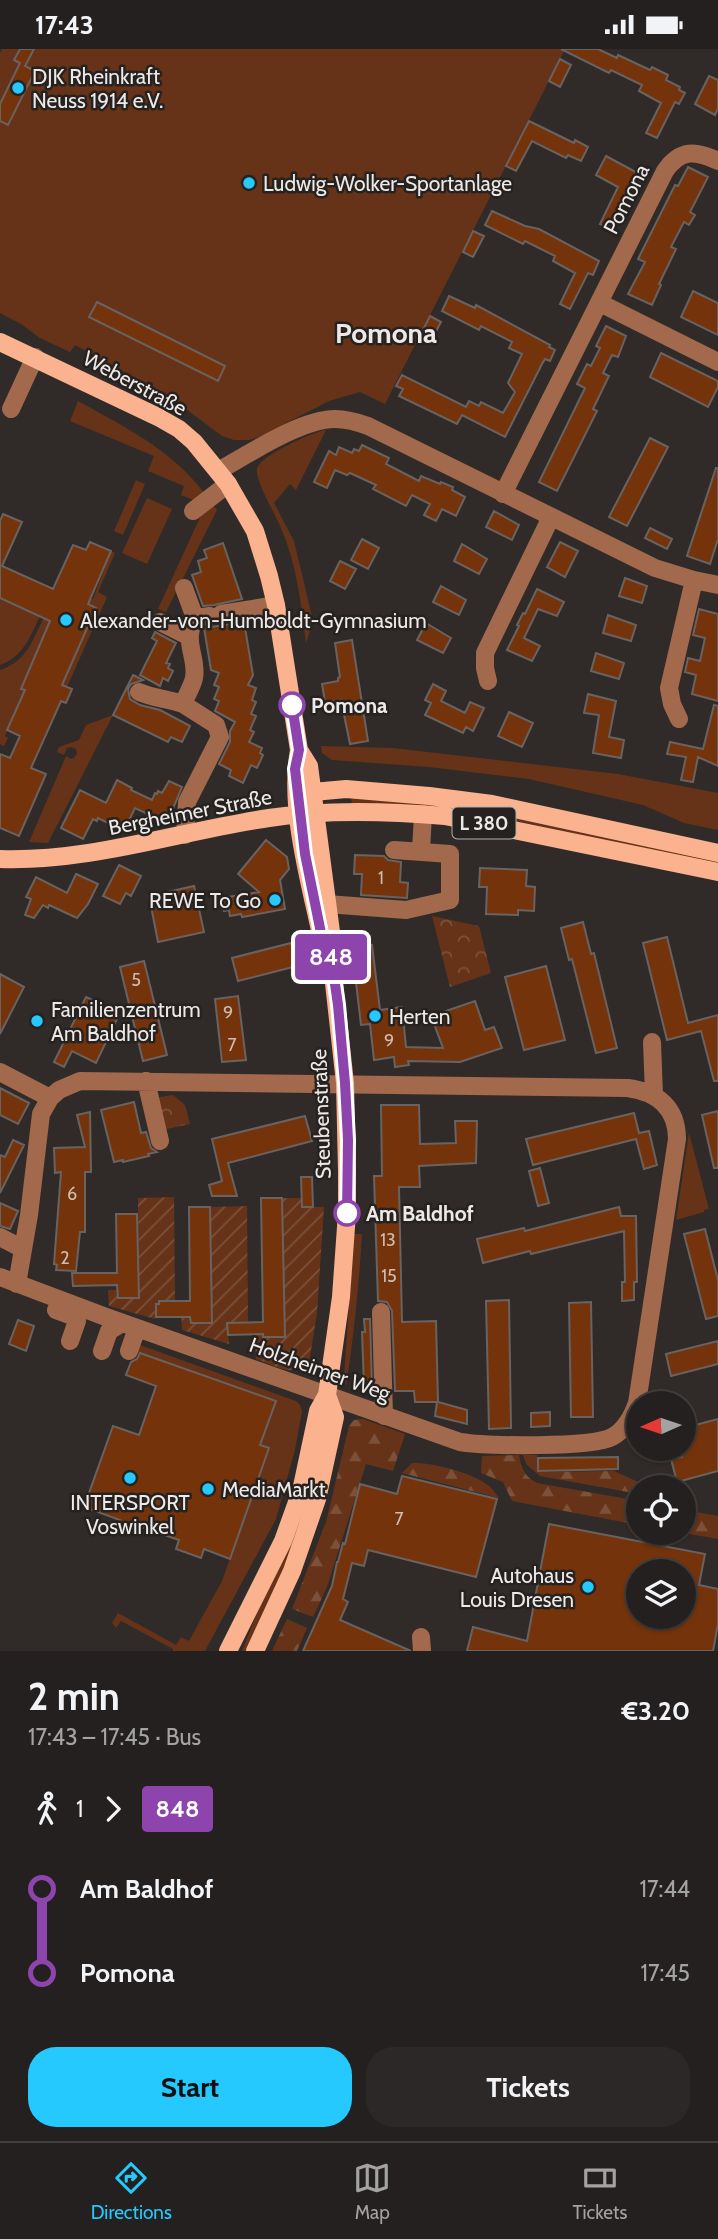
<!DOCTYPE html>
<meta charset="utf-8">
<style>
:root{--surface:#24201f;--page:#2c2828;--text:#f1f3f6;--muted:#a3a3a4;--line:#413e3d;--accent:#25c9fe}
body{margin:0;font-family:Cabin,sans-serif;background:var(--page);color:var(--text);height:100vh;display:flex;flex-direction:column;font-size:26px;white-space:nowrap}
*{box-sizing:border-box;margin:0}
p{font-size:23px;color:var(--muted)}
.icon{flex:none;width:38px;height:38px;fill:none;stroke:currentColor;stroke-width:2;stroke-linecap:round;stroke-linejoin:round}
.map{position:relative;height:1602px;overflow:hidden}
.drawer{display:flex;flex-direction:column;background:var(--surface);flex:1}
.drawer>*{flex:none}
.badge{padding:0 14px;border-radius:5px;font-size:24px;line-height:46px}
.needle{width:46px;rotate:267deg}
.controls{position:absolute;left:626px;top:1342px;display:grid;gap:14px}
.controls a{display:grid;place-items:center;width:70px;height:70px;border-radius:50%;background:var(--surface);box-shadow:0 2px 5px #0004,0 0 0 2px var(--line);font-size:35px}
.map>.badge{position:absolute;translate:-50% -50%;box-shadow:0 0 0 4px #fff}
.legs{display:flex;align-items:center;gap:10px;height:77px;padding:0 28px;font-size:23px}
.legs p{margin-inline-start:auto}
.head{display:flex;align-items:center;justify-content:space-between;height:119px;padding:0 28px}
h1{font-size:38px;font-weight:800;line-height:52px}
.action{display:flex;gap:14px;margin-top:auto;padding:14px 28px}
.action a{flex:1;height:80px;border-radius:28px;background:var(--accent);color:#111;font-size:28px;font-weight:800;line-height:80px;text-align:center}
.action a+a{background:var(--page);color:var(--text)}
ul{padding:0 28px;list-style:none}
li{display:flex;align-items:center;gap:24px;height:84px;font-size:26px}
li i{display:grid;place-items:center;width:10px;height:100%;margin:0 9px;background:currentColor}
li i::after{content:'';width:18px;height:18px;margin:-9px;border:5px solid;border-radius:50%;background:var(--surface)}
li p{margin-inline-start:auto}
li:first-child i{background:linear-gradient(#0000 50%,currentColor 0)}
li:last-child i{background:linear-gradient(currentColor 50%,#0000 0)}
.status{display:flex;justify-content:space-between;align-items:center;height:49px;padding:0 35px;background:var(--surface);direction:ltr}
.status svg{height:19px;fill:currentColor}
.dock{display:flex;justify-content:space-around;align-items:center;height:98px;border-top:2px solid var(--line);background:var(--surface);font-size:19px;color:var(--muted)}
.dock a{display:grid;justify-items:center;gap:4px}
.dock .selected{color:var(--accent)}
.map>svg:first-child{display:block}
</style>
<div class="status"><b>17:43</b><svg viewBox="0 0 49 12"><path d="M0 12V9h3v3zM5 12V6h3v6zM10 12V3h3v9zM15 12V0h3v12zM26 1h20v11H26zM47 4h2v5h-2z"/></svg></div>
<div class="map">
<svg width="718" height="1602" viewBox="0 0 718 1602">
<defs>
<pattern id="forest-firs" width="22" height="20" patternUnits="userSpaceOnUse" patternTransform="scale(1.75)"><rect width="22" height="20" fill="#663319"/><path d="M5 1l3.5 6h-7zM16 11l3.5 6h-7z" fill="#7c513a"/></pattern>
<pattern id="park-crowns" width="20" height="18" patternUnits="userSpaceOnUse" patternTransform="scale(1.75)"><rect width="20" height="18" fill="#663319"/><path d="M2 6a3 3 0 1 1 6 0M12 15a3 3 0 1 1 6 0" fill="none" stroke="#7c513a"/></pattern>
<pattern id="garden-furrows" width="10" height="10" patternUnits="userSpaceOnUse" patternTransform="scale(1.75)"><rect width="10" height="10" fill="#663319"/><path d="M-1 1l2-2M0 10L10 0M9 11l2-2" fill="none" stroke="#7c513a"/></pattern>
</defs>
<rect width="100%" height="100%" fill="#302b29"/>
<path fill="#663319" d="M2 0H565L385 355 360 343 329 352 261 387 249 391H234L222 387 170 348 75 296 70 303 40 289 21 275 0 264V4Z
M78 352C125 378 172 401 205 445L196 452 181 446 184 437 148 422 154 407 70 372Z
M326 381 296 441 290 435 274 454 294 492 313 572 306 594C301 554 297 516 281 479 276 466 255 432 257 420 259 407 313 383 326 381Z
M136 431 145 435 123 486 114 482Z
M147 449 172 460 147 515 122 504Z
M212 455 217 461 166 563 158 560 203 462Z
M111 502 115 504 98 543 107 548 67 638 62 636 96 560 88 555 90 549 93 550Z
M0 549 40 567C30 588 24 607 0 616Z
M44 568 51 571 21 639 25 641 5 687 8 689 4 697 0 695V621C26 613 33 591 44 568Z
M113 666 48 794 29 793 66 707 71 710 75 708 77 704 76 700 71 698 67 699 64 706 57 703 59 698 79 691 86 676Z
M321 697 393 699 618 725 718 744V781L684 774 643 756 529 730 429 718 332 711 322 704Z
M351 749 457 756 718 811V815L493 767 455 761 352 755Z
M689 1084 709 1160 704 1161V1163L676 1171Z
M354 1185H362C359 1236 354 1286 346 1337L344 1327Z
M137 1295 296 1352 300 1356 302 1362 295 1401 276 1470 205 1602H173V1600L121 1572 116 1579 112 1574 118 1564 176 1596 181 1588 189 1592 222 1532 269 1400 260 1396 276 1353 134 1302Z
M321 1382 325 1383 315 1429 287 1515 246 1602H242L259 1559Z"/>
<path fill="url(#forest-firs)" d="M363 1370 405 1385 393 1422 366 1415 327 1538 313 1568 292 1560 326 1473 349 1377 354 1371Z
M519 1406C521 1419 525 1428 537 1434L639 1452V1476L512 1452 503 1433 481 1424 482 1407Z
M523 1406H537L538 1423 614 1422 649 1438H639V1445L540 1427 526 1415Z
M412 1414C432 1413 472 1424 488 1436 492 1439 496 1445 499 1449L402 1424Z
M684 1461 718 1467V1490L684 1484Z
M287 1570 307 1579 297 1602H272Z"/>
<path fill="url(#park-crowns)" d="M432 867 479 877 491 924 450 938Z
M173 1046 185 1056 190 1075 162 1081 155 1049Z"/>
<path fill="url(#garden-furrows)" d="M174 1148 175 1252 159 1253V1255L156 1256 155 1270 109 1257 108 1241H117L118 1249 139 1248 138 1149Z
M282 1149H302V1158H324L317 1264 309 1314C292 1329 276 1317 256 1310L255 1283H263L264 1288H285Z
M247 1157 248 1273 227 1274 229 1295 182 1281 181 1254H190L191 1274H212L210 1158Z"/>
<path fill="#74330b" stroke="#686361" stroke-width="2" fill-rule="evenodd" d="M20 0H34L25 17 35 22 8 76 0 72V55L20 14 14 11Z
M561 0H598L617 9 618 6 650 21 652 18 668 26 666 31 680 38 679 41 685 44 679 55 675 53 657 89 646 84 661 54 639 42 642 36 611 21 609 24Z
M560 10 571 16 560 38 549 32Z
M709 27 718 31V59L715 66 695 55Z
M529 72 574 94 575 91 588 98 581 112 568 106 566 109 532 92 516 122 506 117Z
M606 107 643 127 636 140 632 138 611 180 600 175 618 138 596 126Z
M688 118 708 128 690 163 695 166 689 176 684 173 671 198 676 200 659 235 661 236 652 256 628 245 645 213 638 210 675 136 678 137Z
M492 162 525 177 539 180 599 212 593 226 588 224 570 260 560 255 575 224 553 212 555 207 525 192 523 195 485 176Z
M473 182 484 187 473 208 463 203Z
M693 242 718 254V286L681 268Z
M449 247 475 259 476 256 550 296 549 298 555 301 550 312 545 310 542 315 505 388 462 366 457 375 399 347 403 340 396 337 402 326 466 358 469 352 479 357 481 353 503 364 515 343 508 334 522 305 509 299 512 293 481 277 479 281 442 262Z
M97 253 225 317 218 332 89 268Z
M430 267 441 273 430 294 419 289Z
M606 277 626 287 618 308 612 306 603 324 609 327 593 360 597 362 557 442 539 433 585 339 577 335 587 315 591 317 600 299 596 297Z
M661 304 718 332V338L708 358 650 328Z
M650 389 668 398 627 477 609 468Z
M362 396 389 409 386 415 419 432 421 427 440 435 441 433 453 438 452 441 465 448 456 467 442 460 436 472 424 466 430 455 412 446 406 457 373 440 376 436 350 424 347 426 335 421 327 439 314 433 329 402 336 406 339 398 352 404 354 400 359 402Z
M716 419H718V490L710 515 687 507Z
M494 462 519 476 512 491 486 478Z
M3 465 22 473 2 517 53 540 73 496 86 501 90 493 111 502 88 555 96 559 62 636 72 640 66 654 61 652 31 719 46 725 19 787 0 779V705L10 709 20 687 7 681 25 641 21 640 50 572 0 549V472Z
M650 479 672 490 667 500 645 489Z
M362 490 379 499 368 520 351 511Z
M560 493 578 502 565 528 547 518Z
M223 494 242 550 214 556 203 557 192 526 201 523 198 512 207 509 204 501Z
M462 495 487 510 479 525 454 512Z
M340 512 356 520 345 540 330 532Z
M625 529 647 537 642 554 619 547Z
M441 537 466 551 459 566 433 553Z
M537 540 564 553 557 567 538 560 524 589 540 597 532 612 507 601 519 577 517 576 523 564 525 565Z
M699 560 718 565V652L692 645 696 626 685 623 688 609 700 612 705 589 693 586Z
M608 566 636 576 631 592 603 584Z
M244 573 253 626 248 636 256 639 252 651 256 653 251 665 256 667 250 681 254 683 249 693 262 699 260 704 263 706 257 719 251 716 243 734 229 727 231 721 219 715 230 693V682L235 673 215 662 219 652 214 650 219 638 214 636 219 624 211 621 204 579Z
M426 574 451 589 443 604 417 591Z
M155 583 176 594 166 614 170 615 168 619 173 622 168 632 163 629 160 637 140 626 157 592 152 589Z
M352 591 368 692 350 695 341 651 325 653 322 635 338 632V629L340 628 335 594Z
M596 604 624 614 619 630 591 622Z
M133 626 143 631 131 635 128 640 130 650 140 656 160 661 190 677 182 693 171 688 168 693 113 666Z
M433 635 446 642 441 652 465 664 470 653 484 659 473 682 466 678 463 684 425 666 431 654 425 651Z
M588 645 616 652 609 688 624 691 621 709 593 704 599 666 584 664Z
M714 656 718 657V717L698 708 693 733 681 731 686 708 667 705 670 693 703 700Z
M509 663 533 674 522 698 498 687Z
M117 731 132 739 131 741 152 751 155 744 157 745 158 742 162 744 169 732 182 738 167 774 135 759 124 782 98 769 97 772 93 770 83 790 61 779 80 741 106 754Z
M266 791 287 808 289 820 280 831 285 860 242 868 241 865 230 867 229 861 224 862 222 852 227 851V848L259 843 238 825Z
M355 806 384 807 388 811 401 813 400 833 408 834 407 849 361 846 362 825H354Z
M119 816 141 827 131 847 126 844 120 855 103 847Z
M480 819 527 821 526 837 535 838 534 862 518 861V866L486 865 487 838H479Z
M76 825 98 835 88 855 77 869 49 856 48 859 43 856 34 869 25 866 31 850 26 848 36 828 67 844Z
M194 837 204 883 158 893 149 847Z
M583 873 591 905 594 904 617 999 596 1004 572 910 569 911 561 879Z
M667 888 688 974 718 966V1032H714L701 982 667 991 643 894Z
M291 894 297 917 238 932 232 909Z
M372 896 380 961 402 958 406 998 443 999 431 967 475 952 485 981 494 978 502 999 460 1013 408 1012 409 1016 395 1018 394 1008 374 1011 370 975 361 976 352 899Z
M144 912 167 1006 143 1012 120 918Z
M546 917 565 991 524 1001 505 928Z
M0 925 24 938 0 985Z
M238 947 246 1011 222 1013 215 950Z
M86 948 97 953 96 955 101 962 117 970 96 1014 72 1002 64 1018 54 1013Z
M0 1039 29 1054 18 1075 0 1066Z
M134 1053 141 1084 146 1083 151 1099 157 1103 148 1105 149 1107 123 1113V1111L114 1113 101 1061Z
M381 1056H419L420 1095 456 1094 455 1072H477L476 1114 419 1117 420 1138H399L402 1273 436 1272 438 1353 467 1361V1375L435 1367 437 1353H415L414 1342H395L392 1262 387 1253 378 1252 374 1127H382Z
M718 1062V1119H714L702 1066Z
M90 1063 91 1123H85V1183H80L76 1222 56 1221 57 1216 54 1215 61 1123 55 1124 54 1099 85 1098 77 1066Z
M634 1064 639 1084 649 1082 657 1116 644 1120 636 1090 533 1116 526 1090Z
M305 1067 312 1092 228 1114 237 1147H212L209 1136 222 1132 212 1090Z
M13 1091 24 1096 0 1144V1106L5 1108Z
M540 1119 549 1154 538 1157 529 1122Z
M301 1128H312L313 1158H302Z
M261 1149H282L285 1288H263V1285L228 1286 227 1274 263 1273Z
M0 1154 18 1162 10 1180 0 1177Z
M189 1158H210L212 1274H191L190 1268H156V1255H159V1252H190Z
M619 1158 621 1167H636L637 1233H634V1251L622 1252V1233H625L624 1182 531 1205 530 1202 483 1214 477 1190 524 1179 525 1182Z
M116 1165H137L139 1249H118L117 1236 73 1237 72 1224H117Z
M705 1180 718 1231V1267L706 1270 684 1185Z
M509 1251 511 1379 489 1380 486 1252Z
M591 1253 593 1368H571L569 1254Z
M364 1270H370L372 1337H364L362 1283H365Z
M18 1271 34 1277 26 1302 9 1295Z
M718 1292V1315L671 1327 666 1305Z
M140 1304 276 1352 260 1396 269 1399 230 1510 204 1500 201 1509 176 1500 179 1491 138 1477 135 1486 117 1479 120 1471 84 1458 113 1377 139 1386 156 1337 126 1326 131 1313 137 1310Z
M550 1363V1377L531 1378V1364Z
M718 1370V1422L677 1433 671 1410 682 1408 680 1400H684V1379Z
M618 1408V1420L538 1422V1409Z
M402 1427 497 1450 476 1528 368 1501 364 1517 352 1514 343 1550 348 1553 340 1571 411 1602H303L332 1537 337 1513H338L343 1494 345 1495 360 1435 397 1445Z
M549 1475 705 1505 699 1536 718 1540V1575L713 1602H467L473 1578 527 1592ZM639 1522H684V1568H639Z"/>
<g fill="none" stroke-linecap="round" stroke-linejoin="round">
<path stroke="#a2694c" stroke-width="18" d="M600 254 718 313
M11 360 35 308
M218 422C249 405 301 370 335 370 347 370 357 373 368 377L655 519 694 531 718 536
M503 445 665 122C680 100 696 101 718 112
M193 462 228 435
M184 539 195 569
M221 565 276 556
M160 573 188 587
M488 632 485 619V604L551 468
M139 643C153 649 168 650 183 655 186 647 192 638 194 629 198 608 182 594 195 569L210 567
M183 655 216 676 220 688 187 753 185 786
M679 670 672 655 669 639 694 531
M421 802 423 765
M327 855 406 861 450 851V805L394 801
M652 993 654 1046
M0 1023 50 1049
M146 1032 160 1092
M0 1188 23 1200
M0 1228 106 1268 460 1393C486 1397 591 1399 612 1388 625 1381 632 1368 637 1354L677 1090C677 1058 657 1043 628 1039L80 1032 59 1041 50 1049 41 1065 29 1166 17 1235
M56 1261 75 1268 77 1272 70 1292
M381 1263 384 1367
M102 1302 109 1282 122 1274
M129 1302 137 1279
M421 1588 422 1602"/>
<path stroke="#fab28f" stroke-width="18" d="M0 293 158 368 179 380 194 393 228 435 255 482 269 527 276 556 299 701C289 757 308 826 320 881
M303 749 313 743 346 740 429 747 492 755 718 804
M0 810C92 813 179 782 269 769 327 760 387 762 445 767L718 823
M228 1602 283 1492 301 1442 318 1362 327 1346 341 1248 347 1164V1122L345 1034 331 907V883L309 717 299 701
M255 1602 292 1522 317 1450 335 1368 327 1346"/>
</g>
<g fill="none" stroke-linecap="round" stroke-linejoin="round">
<defs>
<path id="line-1" d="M292 656 299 701 295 720 305 805 321 884 331 907 338 956 345 1034 348 1091 347 1164"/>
</defs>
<use href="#line-1" stroke="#fff" stroke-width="16"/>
<use href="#line-1" stroke="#8e44ad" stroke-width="10"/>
</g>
<g fill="#25c9fe" stroke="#26221f" stroke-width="2.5">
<circle cx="18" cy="39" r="7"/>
<circle cx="249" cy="134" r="7"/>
<circle cx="66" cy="571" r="7"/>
<circle cx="275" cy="851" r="7"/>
<circle cx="375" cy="967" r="7"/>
<circle cx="37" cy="972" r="7"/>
<circle cx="130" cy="1429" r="7"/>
<circle cx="208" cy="1440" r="7"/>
<circle cx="588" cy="1538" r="7"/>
</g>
<g fill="#fff" stroke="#8e44ad" stroke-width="3.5">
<circle cx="292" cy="656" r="12"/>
<circle cx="347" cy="1164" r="12"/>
</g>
<g text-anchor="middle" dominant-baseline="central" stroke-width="5" stroke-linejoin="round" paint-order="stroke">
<g font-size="18" fill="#cebcb1">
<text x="381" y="829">1</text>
<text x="136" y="931">5</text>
<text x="228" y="964">9</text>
<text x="389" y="992">9</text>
<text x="232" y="996">7</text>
<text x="72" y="1145">6</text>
<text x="388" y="1191">13</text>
<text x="65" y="1209">2</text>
<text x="389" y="1227">15</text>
<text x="399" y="1470">7</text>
</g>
<rect fill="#26221f" stroke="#b1adac" stroke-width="2" x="452.5" y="758.5" width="63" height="31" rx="5"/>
<g font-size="19" font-weight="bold" fill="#ece9e8">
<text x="484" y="774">L 380</text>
</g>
<g font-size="21" fill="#ece9e8" stroke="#26221f" text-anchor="start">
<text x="32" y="27">DJK Rheinkraft<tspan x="32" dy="24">Neuss 1914 e.V.</tspan></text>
<text x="263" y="134">Ludwig-Wolker-Sportanlage</text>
<text x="80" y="571">Alexander-von-Humboldt-Gymnasium</text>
<text x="261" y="851" text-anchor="end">REWE To Go</text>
<text x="51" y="960">Familienzentrum<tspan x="51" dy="24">Am Baldhof</tspan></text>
<text x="389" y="967">Herten</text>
<text x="222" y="1440">MediaMarkt</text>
<text x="130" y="1453" text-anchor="middle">INTERSPORT<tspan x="130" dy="24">Voswinkel</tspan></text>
<text x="574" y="1526" text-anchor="end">Autohaus<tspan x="574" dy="24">Louis Dresen</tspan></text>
</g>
<g font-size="21" fill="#ece9e8" stroke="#26221f">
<text transform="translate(626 150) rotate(-63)">Pomona</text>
<text transform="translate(135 334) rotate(28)">Weberstraße</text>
<text transform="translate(190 763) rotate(-11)">Bergheimer Straße</text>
<text transform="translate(321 1065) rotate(-92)">Steubenstraße</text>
<text transform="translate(320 1320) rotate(20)">Holzheimer Weg</text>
</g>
<g font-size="21" font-weight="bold" fill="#ece9e8" stroke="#26221f" text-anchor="start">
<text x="311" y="656">Pomona</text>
<text x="366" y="1164">Am Baldhof</text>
</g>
<g font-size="28" font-weight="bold" fill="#ece9e8" stroke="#26221f">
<text x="386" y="284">Pomona</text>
</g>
</g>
</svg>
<div class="controls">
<a><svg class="needle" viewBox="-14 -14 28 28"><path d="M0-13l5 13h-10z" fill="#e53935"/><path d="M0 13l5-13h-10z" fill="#a3a3a4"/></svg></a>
<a><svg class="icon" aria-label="locate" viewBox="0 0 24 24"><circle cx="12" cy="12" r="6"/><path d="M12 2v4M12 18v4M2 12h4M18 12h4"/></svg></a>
<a><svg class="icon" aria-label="layers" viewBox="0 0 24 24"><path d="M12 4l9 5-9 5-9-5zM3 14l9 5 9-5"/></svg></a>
</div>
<b class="badge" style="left:331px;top:908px;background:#8e44ad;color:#fff">848</b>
</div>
<section class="drawer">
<div class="head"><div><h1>2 min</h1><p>17:43 – 17:45 · Bus</p></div><b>€3.20</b></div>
<div class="legs"><svg class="icon" aria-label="walk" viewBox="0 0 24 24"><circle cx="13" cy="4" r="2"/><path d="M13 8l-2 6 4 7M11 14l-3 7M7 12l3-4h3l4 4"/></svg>1<svg class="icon" aria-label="forward" viewBox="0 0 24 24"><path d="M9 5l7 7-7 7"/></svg><b class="badge" style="background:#8e44ad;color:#fff">848</b></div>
<ul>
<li><i style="color:#8e44ad"></i><b>Am Baldhof</b><p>17:44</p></li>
<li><i style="color:#8e44ad"></i><b>Pomona</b><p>17:45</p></li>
</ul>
<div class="action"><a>Start</a><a>Tickets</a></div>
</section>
<nav class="dock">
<a class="selected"><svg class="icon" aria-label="directions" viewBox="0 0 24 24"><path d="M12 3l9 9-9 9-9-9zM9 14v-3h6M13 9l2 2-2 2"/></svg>Directions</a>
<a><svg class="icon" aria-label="map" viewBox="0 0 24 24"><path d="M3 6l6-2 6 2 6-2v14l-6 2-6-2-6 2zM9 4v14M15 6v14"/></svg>Map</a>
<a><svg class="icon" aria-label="tickets" viewBox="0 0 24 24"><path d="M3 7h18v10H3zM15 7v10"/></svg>Tickets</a>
</nav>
